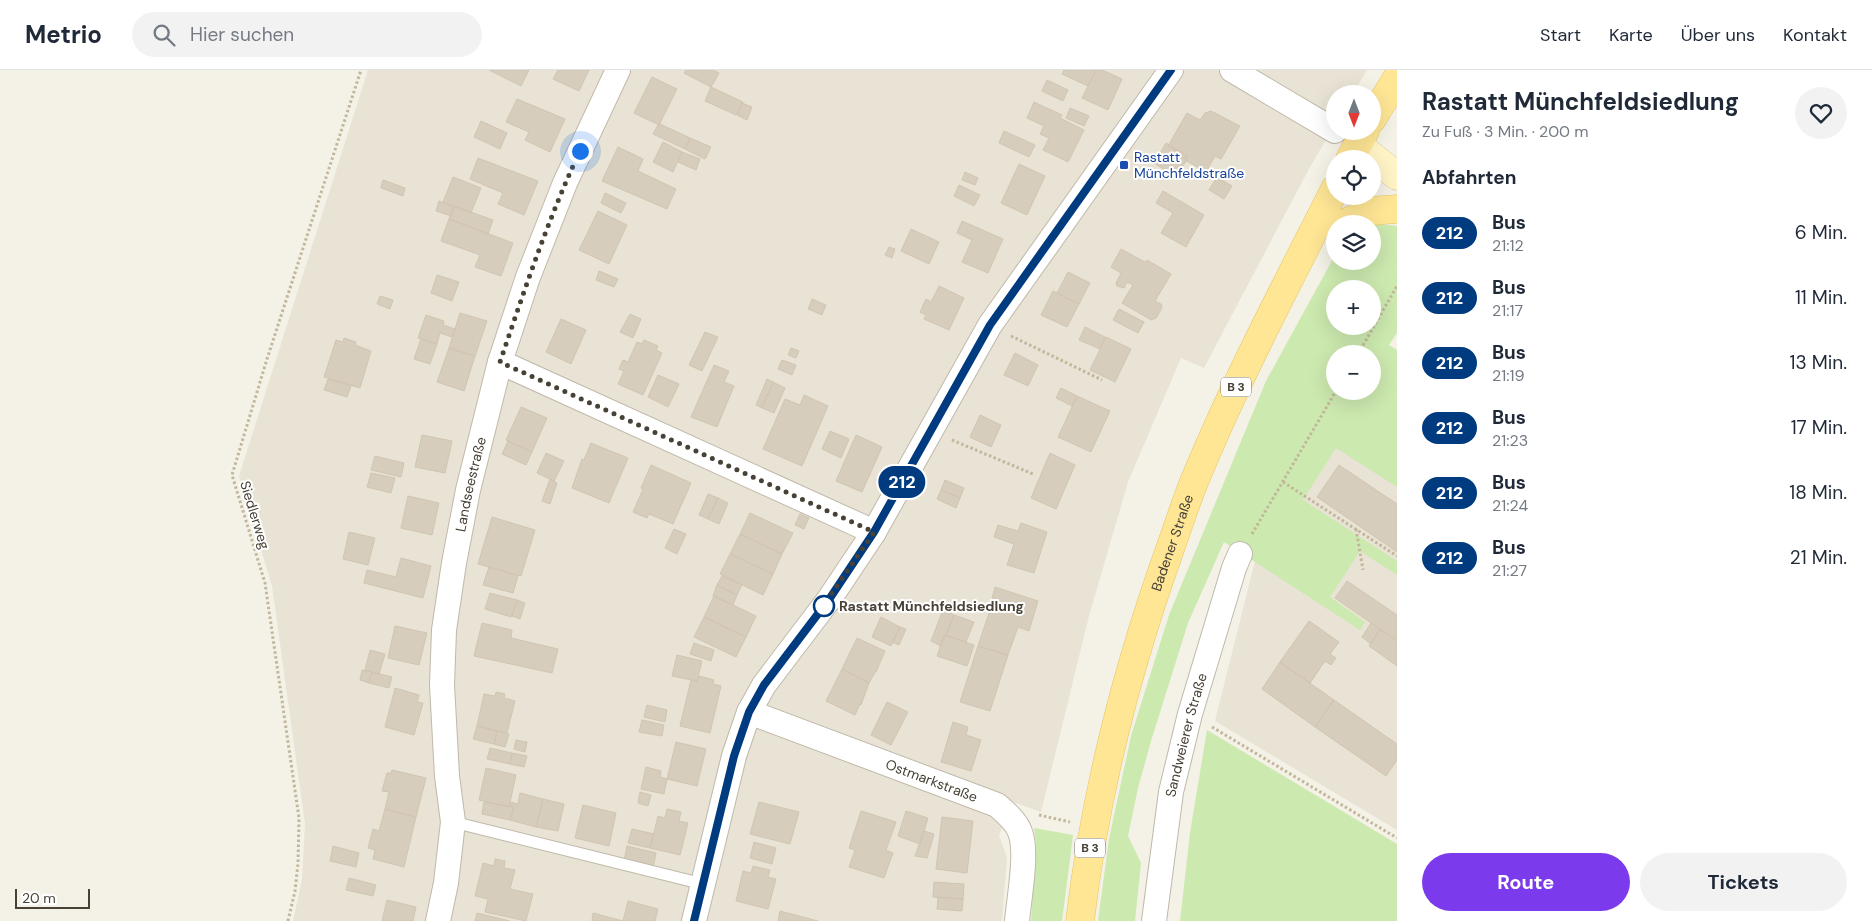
<!DOCTYPE html>
<html lang="de">
<meta charset="utf-8">
<style>
:root{--surface:#fff;--page:#f2f2f3;--text:#1f2937;--muted:#747a83;--line:#e0e1e3;--accent:#7c3aed}
body{margin:0;font-family:"DM Sans",sans-serif;background:var(--page);color:var(--text);height:100vh;display:flex;flex-direction:column;font-size:19px;white-space:nowrap}
*{box-sizing:border-box;margin:0}
p{font-size:16px;color:var(--muted)}
.icon{flex:none;width:28px;height:28px;fill:none;stroke:currentColor;stroke-width:2;stroke-linecap:round;stroke-linejoin:round}
.map{position:relative;flex:1;overflow:hidden}
.side{display:flex;flex-direction:column;background:var(--surface);width:475px}
.side>*{flex:none}
.badge{padding:0 10px;border-radius:16px;font-size:18px;line-height:32px}
.needle{width:32px;rotate:180deg}
.fabs{position:absolute;left:1326px;top:15px;display:grid;gap:10px}
.fabs a{display:grid;place-items:center;width:55px;height:55px;border-radius:50%;background:var(--surface);box-shadow:0 5px 20px #0002;font-size:25px}
.scale{position:absolute;left:15px;bottom:12px;width:75px;box-sizing:border-box;padding-left:5px;border:2px solid #474136;border-top:0;font-size:14px;line-height:18px;white-space:nowrap;color:#474136;-webkit-text-stroke:4px #fff;paint-order:stroke}
.you{position:absolute;width:25px;height:25px;margin:-12px;border:4px solid #fff;border-radius:50%;background:#1a73e8;box-shadow:0 0 0 8px #1a73e833}
.map>.badge{position:absolute;translate:-50% -50%;box-shadow:0 0 0 2px #fff}
h2{padding:0 25px;font-size:19px;line-height:45px}
.round{display:grid;place-items:center;flex:none;width:52px;height:52px;border-radius:26px;background:var(--page)}
.headline{display:flex;align-items:center;justify-content:space-between;height:85px;padding:0 25px}
h1{font-size:24px;font-weight:700;line-height:38px}
.cta{display:flex;gap:10px;margin-top:auto;padding:10px 25px}
.cta a{flex:1;height:58px;border-radius:30px;background:var(--accent);color:#fff;font-size:20px;font-weight:700;line-height:58px;text-align:center}
.cta a+a{background:var(--page);color:var(--text)}
ul{padding:0;list-style:none}
li{display:flex;align-items:center;gap:15px;height:65px;padding:0 25px}
li div{flex:1}
li b{display:block;font-size:19px}
li em{font-style:normal}
li .badge{min-width:55px;font-weight:700;text-align:center}
header{display:flex;align-items:center;gap:30px;box-sizing:border-box;height:70px;padding:0 25px;background:var(--surface);border-bottom:1px solid var(--line)}
header strong{font-size:24px}
nav{display:flex;gap:28px;margin-inline-start:auto;font-size:18px}
.search{width:350px;height:45px;background:var(--page);display:flex;align-items:center;gap:12px;box-sizing:border-box;padding:0 18px;border-radius:28px;color:var(--muted);font-size:19px}
main{display:flex;flex:1;min-height:0}
.map>svg:first-child{display:block}
</style>
<header>
<strong>Metrio</strong>
<div class="search"><svg class="icon" aria-label="search" viewBox="0 0 24 24"><circle cx="10" cy="10" r="6"/><path d="M15 15l6 6"/></svg>Hier suchen</div>
<nav><a>Start</a><a>Karte</a><a>Über uns</a><a>Kontakt</a></nav>
</header>
<main>
<div class="map">
<svg width="1397" height="851" viewBox="0 0 1397 851">
<rect width="100%" height="100%" fill="#f4f1e7"/>
<path fill="#e8e3d5" d="M368 0H1367L1353 24H1335V55L1310 97 1204 298 1181 288 1128 412 1089 546 1041 742 1013 732 999 765 1007 788 1002 851H293L302 809 305 754 272 516 239 406Z
M1374 279 1397 294V760L1215 651 1257 483 1372 321Z"/>
<path fill="#cce9af" fill-rule="evenodd" d="M1380 154 1397 156V263L1389 275 1397 280V417L1336 378 1303 430 1397 491V505L1360 481 1330 527 1365 552 1360 560 1224 472 1188 553 1151 671 1138 718 1128 766 1141 793 1135 851H1098L1109 769 1131 666 1169 545 1266 311 1334 187 1335 185V191H1372L1373 156ZM1335 219H1372V256H1335ZM1335 284H1372V321H1335Z
M1207 660 1397 774V851H1180L1190 763Z
M1034 758 1073 765 1062 851H1031L1036 773Z"/>
<path fill="#d6cdbc" stroke="#d1c5b0" d="M489 0H529L521 16Z
M558 0H589L579 21 553 9Z
M686 0H713L719 3 711 17 684 3Z
M1064 0H1096L1088 16 1062 4Z
M1096 0H1102L1122 9 1108 40 1082 28Z
M652 7 677 19 659 55 634 43Z
M1047 10 1068 20 1063 31 1042 21Z
M711 17 743 32 736 45 705 31Z
M517 29 565 49 550 82 525 70 529 62 506 52Z
M1034 32 1062 45 1060 48 1084 60 1068 92 1043 80 1049 68 1040 64 1044 56 1027 48Z
M742 33 752 37 747 50 737 45Z
M1070 38 1089 46 1084 56 1066 48Z
M1211 41 1240 56 1221 89 1215 86 1206 102 1185 90 1187 86 1168 76 1187 43 1200 50 1205 43Z
M481 51 507 63 500 79 474 67Z
M660 54 690 68 685 79 653 64 658 55Z
M1004 61 1035 75 1029 87 999 73Z
M690 68 711 77 705 89 685 79Z
M663 72 682 82 673 102 653 92Z
M1166 73 1187 86 1185 90 1186 91 1176 107 1154 93Z
M618 77 643 89 638 101 676 119 667 139 602 111Z
M682 82 700 89 696 100 678 92Z
M478 88 538 111 524 145 498 134 503 123 470 109Z
M1019 94 1045 106 1027 145 1001 133Z
M965 102 978 108 975 115 962 110Z
M453 107 481 118 471 143 443 132Z
M1217 107 1232 116 1224 129 1209 120Z
M383 110 405 118 403 126 381 118Z
M959 115 980 125 974 136 954 126Z
M1163 121 1204 145 1186 177 1161 163 1173 143 1156 133Z
M605 123 626 133 621 143 601 133Z
M439 131 454 137 451 146 436 141Z
M454 136 493 150 488 164 449 149Z
M598 141 627 155 609 194 579 180Z
M449 149 513 173 501 206 475 197 480 185 441 171Z
M962 151 1003 169 988 203 962 192 972 170 957 163Z
M911 159 939 172 929 194 901 181Z
M889 177 895 179 892 188 885 185Z
M1121 179 1145 192 1147 190 1171 204 1155 231 1161 234 1162 238 1156 248 1151 250 1122 233 1133 215 1127 212 1124 218 1117 216 1116 213 1121 203 1111 197Z
M599 201 618 209 614 217 596 210Z
M1068 202 1090 213 1079 234 1057 223Z
M437 205 459 212 452 231 431 223Z
M939 216 964 228 949 260 924 249 926 245 920 242 926 229 931 232Z
M1053 221 1079 234 1067 257 1041 245Z
M380 226 393 230 390 239 377 234Z
M812 229 826 235 822 245 808 239Z
M1119 239 1144 252 1138 263 1113 250Z
M460 243 487 251 475 286 449 278Z
M630 244 641 249 633 268 620 262Z
M426 245 444 251 443 255 455 259 452 267 440 263 437 274 418 268Z
M561 249 586 260 571 294 546 282Z
M1085 257 1105 267 1100 279 1079 270Z
M705 262 718 267 702 301 689 295Z
M1106 267 1131 279 1115 312 1090 300Z
M344 268 356 272 355 275 371 281 360 318 324 307 336 270 343 272Z
M421 269 437 274 430 294 414 289Z
M644 270 658 276 656 280 662 283 643 325 618 314 624 301 619 299 623 290 628 292 637 272 642 274Z
M449 278 475 286 464 321 437 312Z
M791 278 799 281 796 288 788 285Z
M1015 283 1038 295 1028 316 1004 305Z
M782 290 796 295 792 305 778 299Z
M714 295 729 301 724 312 734 316 717 357 691 347Z
M658 305 679 314 668 337 648 327Z
M328 309 351 316 347 327 324 320Z
M767 309 773 312 762 338 756 335Z
M773 312 785 318 774 343 762 338Z
M1061 318 1077 326 1072 336 1056 328Z
M804 325 828 336 802 396 763 379 785 329 800 335Z
M1077 326 1110 341 1091 382 1058 367Z
M521 337 547 348 532 382 506 370Z
M980 345 1001 355 991 377 970 367Z
M830 361 849 369 841 388 822 379Z
M422 365 452 371 445 403 415 397Z
M856 365 882 377 862 422 836 411Z
M508 371 532 382 526 395 502 384Z
M591 373 628 388 609 433 572 418 582 389 584 390Z
M546 383 564 391 554 411 537 403Z
M1050 383 1075 395 1056 439 1031 428Z
M375 386 404 393 401 407 371 400Z
M651 395 691 413 673 454 649 444 647 448 633 442 643 419 641 418Z
M1339 395 1397 434V482L1317 427Z
M371 403 395 408 391 423 367 417Z
M550 409 557 413 550 434 542 431Z
M945 410 964 418 960 428 941 420Z
M941 420 960 428 956 438 937 429Z
M708 424 718 428 708 449 699 445Z
M408 426 439 433 432 465 401 458Z
M718 428 728 433 719 454 708 449Z
M750 443 793 463 782 484 740 464Z
M800 444 809 448 804 459 795 455Z
M492 447 535 460 521 506 478 494Z
M1021 453 1047 462 1034 503 1007 495 1014 474 994 467 998 455 1018 461Z
M674 459 686 464 677 484 665 478Z
M349 462 375 468 368 495 343 489Z
M740 464 782 484 773 504 730 484Z
M730 484 773 504 763 525 720 504Z
M401 488 431 496 423 528 364 513 367 500 396 507Z
M489 497 518 506 513 523 483 515Z
M722 506 742 515 737 525 717 515Z
M1347 511 1397 545V571L1335 528Z
M717 515 737 525 733 535 713 526Z
M995 517 1038 531 1029 561 1018 557 1008 585 978 576 994 528H992Z
M490 523 517 530 511 547 485 539Z
M714 526 756 546 746 567 704 547Z
M517 530 525 533 520 549 512 546Z
M943 540 954 545 941 576 931 571Z
M954 545 974 552 966 572 946 565Z
M704 547 746 567 736 587 694 567Z
M881 547 900 557 891 576 872 567Z
M1309 551 1339 572 1330 584 1336 588 1331 595 1325 591 1310 613 1280 592Z
M482 553 512 560 511 568 558 579 552 603 474 586Z
M1371 553 1380 559 1371 574 1362 567Z
M395 556 427 563 419 595 388 588Z
M900 557 906 559 899 575 892 572Z
M1380 559 1397 571V596L1369 576Z
M944 565 974 575 967 596 937 586Z
M857 568 885 581 876 602H875L869 613 842 599Z
M694 573 714 580 711 591 690 584Z
M978 576 1008 585 990 641 960 632Z
M370 580 385 584 379 604 365 600Z
M677 585 702 591 697 611 672 606Z
M1280 592 1334 630 1315 657 1262 619Z
M842 599 869 613 861 635 860 634 855 645 826 631Z
M362 600 372 602 369 613 360 610Z
M372 602 392 607 389 618 369 613Z
M699 606 714 610 713 614 721 616 710 663 680 656 691 610 697 611Z
M395 618 419 625 417 632 423 633 414 665 385 657Z
M496 622 505 624 504 628 515 631 507 663 477 656 484 624 495 626Z
M1334 630 1397 674V690L1386 706 1315 657Z
M887 632 908 642 891 675 871 665Z
M647 635 667 640 665 652 644 647Z
M642 650 664 655 662 666 639 662Z
M953 652 968 657 966 665 981 670 971 701 941 692Z
M477 656 497 661 494 674 473 669Z
M497 661 509 664 505 677 494 674Z
M516 670 527 672 525 682 514 679Z
M676 672 706 679 697 716 667 709Z
M490 678 512 683 510 694 487 689Z
M512 683 527 686 524 697 510 694Z
M646 697 661 701 660 707 667 709 664 724 641 719Z
M486 698 516 705 509 737 479 730Z
M392 700 426 708 416 747 385 739 389 722 382 721 387 703H391Z
M640 722 651 725 648 736 638 733Z
M520 723 543 729 536 757 510 750 514 737 509 735 510 732 518 734Z
M543 729 564 734 558 761 536 757Z
M484 732 514 737 510 750 482 744Z
M759 732 799 742 790 774 750 764Z
M583 735 616 743 609 776 575 768Z
M385 739 416 747 404 797 373 789 375 780 368 778 373 759 379 761Z
M667 739 681 742 679 751 688 753 680 785 650 778 658 746 665 748Z
M861 741 896 752 886 780 893 783 884 808 849 797 855 780 849 778Z
M906 741 928 748 920 774 898 766Z
M942 747 973 751 967 803 936 799Z
M632 759 654 764 650 778 628 773Z
M924 761 934 764 927 788 915 786Z
M754 772 776 778 772 794 750 788Z
M333 776 359 783 356 797 330 791Z
M627 776 656 783 653 798 624 791Z
M495 789 505 791 504 798 515 800 510 819 533 824 526 851 485 842 488 829 475 826 483 793 494 796Z
M753 796 770 800 768 807 776 809 768 839 736 831 743 801 751 803Z
M349 808 376 815 373 826 346 820Z
M934 812 964 814 963 829 933 827Z
M938 827 963 829 962 841 937 839Z
M387 830 416 837 413 851H382Z
M628 831 658 839 655 851H623Z
M780 841 818 851H778Z
M477 843 510 851H475Z
M593 843 623 851H592Z"/>
<g fill="none" stroke-linecap="round" stroke-linejoin="round">
<defs>
<path id="lane" d="M453 752 703 814"/>
<g id="street">
<path d="M1232 0 1335 61"/>
<path d="M500 292 874 462"/>
<path id="s1" d="M749 642 997 735C1006 743 1016 751 1020 762 1028 782 1019 828 1017 851"/>
<path id="s2" d="M438 851 446 813 453 752 447 706 442 615 444 560 454 493 468 420 500 292 528 207 565 113 618 0"/>
<path d="M694 851 734 686 749 642 764 615 830 528 874 462 990 255 1171 0"/>
<path id="s3" d="M1154 851 1171 722 1190 644 1234 498 1240 484"/>
</g>
<path id="secondary" d="M1358 75 1397 106"/>
<g id="primary">
<path d="M1372 49 1397 8"/>
<path d="M1350 89 1365 61"/>
<path d="M1343 154 1371 141 1397 139"/>
<path id="s4" d="M1080 851C1095 723 1127 599 1170 479 1178 457 1185 434 1194 412 1235 312 1286 216 1335 119"/>
</g>
</defs>
<use href="#lane" stroke="#c0b9aa" stroke-width="13"/>
<use href="#street" stroke="#c0b9aa" stroke-width="26"/>
<use href="#secondary" stroke="#d5c797" stroke-width="29"/>
<use href="#primary" stroke="#e6c564" stroke-width="29"/>
<path stroke="#c2b69b" stroke-width="3" stroke-dasharray="2.5 2.5" stroke-linecap="butt" d="M1011 266 1102 310
M1358 284 1397 216
M952 370 1033 404
M1283 412 1397 486
M1356 459 1363 500
M1252 464 1336 321
M1212 657 1397 768
M1039 745 1070 752
M288 851 295 821 298 794 299 748 265 513 232 405 267 289 361 0"/>
<use href="#lane" stroke="#fff" stroke-width="11"/>
<use href="#street" stroke="#fff" stroke-width="24"/>
<use href="#secondary" stroke="#fff4c6" stroke-width="28"/>
<use href="#primary" stroke="#ffe695" stroke-width="28"/>
</g>
<g fill="none" stroke-linecap="round" stroke-linejoin="round">
<defs>
<path id="line" d="M694 851 734 686 749 642 764 615 830 528 874 462 990 255 1171 0"/>
</defs>
<use href="#line" stroke="#fff" stroke-width="11"/>
<use href="#line" stroke="#003b80" stroke-width="8"/>
<path stroke="#474136" stroke-width="5" stroke-dasharray="0 9" d="M580 81C548 149 524 221 500 292L874 462 819 542 824 536"/>
</g>
<rect fill="#1a4fb4" stroke="#fff" stroke-width="2" x="1119" y="90" width="10" height="10" rx="2.5"/>
<circle fill="#fff" stroke="#003b80" stroke-width="2.5" cx="824" cy="536" r="10"/>
<g text-anchor="middle" dominant-baseline="central" stroke-width="4" stroke-linejoin="round" paint-order="stroke">
<g fill="#fff" stroke="#7e7a72" stroke-width="1">
<rect x="1221" y="307.5" width="30" height="19" rx="4"/>
<rect x="1075" y="768.5" width="30" height="19" rx="4"/>
</g>
<g font-size="12" font-weight="bold" fill="#474136">
<text x="1236" y="317">B 3</text>
<text x="1090" y="778">B 3</text>
</g>
<g font-size="14" fill="#164399" stroke="#fff" text-anchor="start">
<text x="1134" y="87">Rastatt<tspan x="1134" dy="16">Münchfeldstraße</tspan></text>
</g>
<g font-size="14" fill="#474136" stroke="#fff">
<text stroke="none"><textPath href="#s2" startOffset="441">Landseestraße</textPath></text>
<text transform="translate(255 445) rotate(73)">Siedlerweg</text>
<text stroke="none"><textPath href="#s4" startOffset="390">Badener Straße</textPath></text>
<text stroke="none"><textPath href="#s3" startOffset="189">Sandweierer Straße</textPath></text>
<text stroke="none"><textPath href="#s1" startOffset="195">Ostmarkstraße</textPath></text>
</g>
<g font-size="14" font-weight="bold" fill="#474136" stroke="#fff" text-anchor="start">
<text x="839" y="536">Rastatt Münchfeldsiedlung</text>
</g>
</g>
</svg>
<div class="fabs">
<a><svg class="needle" viewBox="-14 -14 28 28"><path d="M0-13l5 13h-10z" fill="#e53935"/><path d="M0 13l5-13h-10z" fill="#747a83"/></svg></a>
<a><svg class="icon" aria-label="locate" viewBox="0 0 24 24"><circle cx="12" cy="12" r="6"/><path d="M12 2v4M12 18v4M2 12h4M18 12h4"/></svg></a>
<a><svg class="icon" aria-label="layers" viewBox="0 0 24 24"><path d="M12 4l9 5-9 5-9-5zM3 14l9 5 9-5"/></svg></a>
<a>+</a>
<a>−</a>
</div>
<div class="scale">20 m</div>
<div class="you" style="left:580px;top:81px"></div>
<b class="badge" style="left:902px;top:412px;background:#003b80;color:#fff">212</b>
</div>
<section class="side">
<div class="headline"><div><h1>Rastatt Münchfeldsiedlung</h1><p>Zu Fuß · 3 Min. · 200 m</p></div><a class="round"><svg class="icon" aria-label="heart" viewBox="0 0 24 24"><path d="M12 20l-8-8c-3-5 5-10 8-4 3-6 11-1 8 4z"/></svg></a></div>
<h2>Abfahrten</h2>
<ul>
<li><span class="badge" style="background:#003b80;color:#fff">212</span><div><b>Bus</b><p>21:12</p></div><em>6 Min.</em></li>
<li><span class="badge" style="background:#003b80;color:#fff">212</span><div><b>Bus</b><p>21:17</p></div><em>11 Min.</em></li>
<li><span class="badge" style="background:#003b80;color:#fff">212</span><div><b>Bus</b><p>21:19</p></div><em>13 Min.</em></li>
<li><span class="badge" style="background:#003b80;color:#fff">212</span><div><b>Bus</b><p>21:23</p></div><em>17 Min.</em></li>
<li><span class="badge" style="background:#003b80;color:#fff">212</span><div><b>Bus</b><p>21:24</p></div><em>18 Min.</em></li>
<li><span class="badge" style="background:#003b80;color:#fff">212</span><div><b>Bus</b><p>21:27</p></div><em>21 Min.</em></li>
</ul>
<div class="cta"><a>Route</a><a>Tickets</a></div>
</section>
</main>
